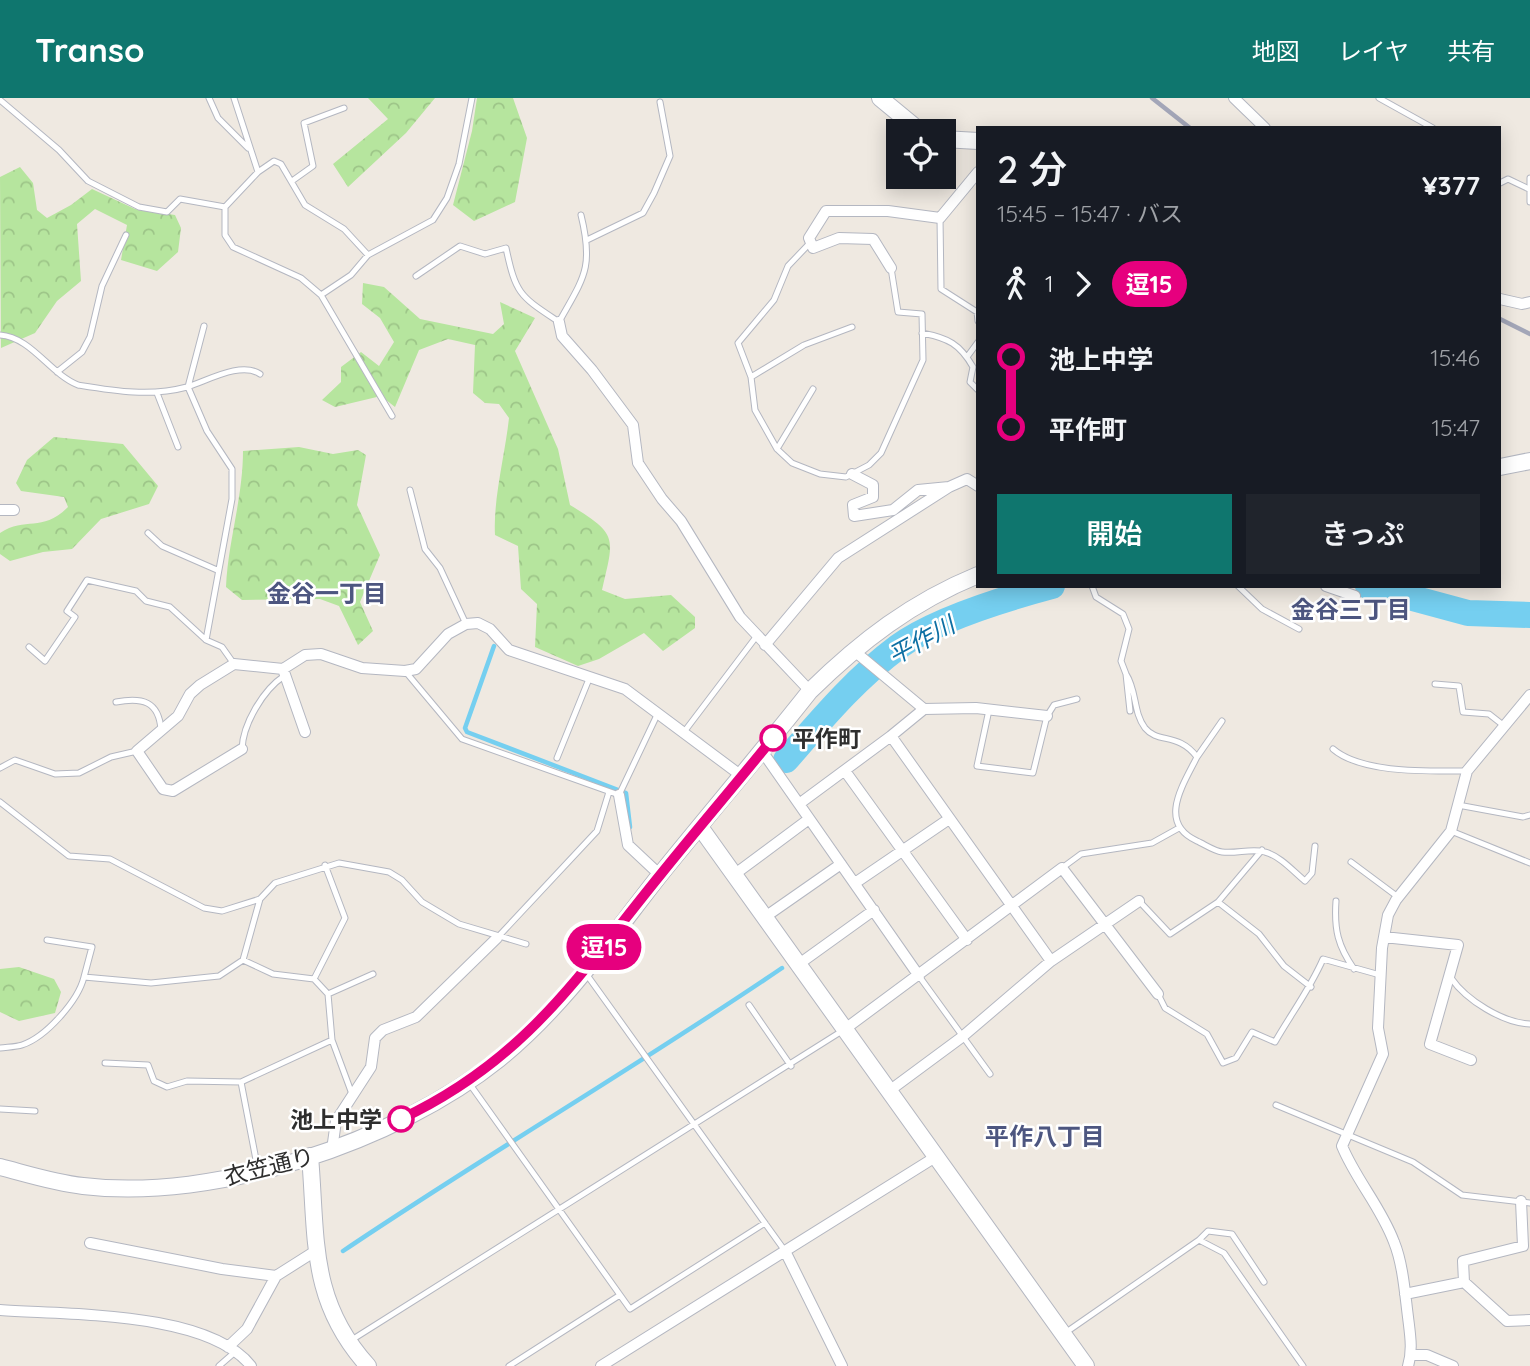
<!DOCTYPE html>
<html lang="ja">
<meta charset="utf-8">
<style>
:root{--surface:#171b24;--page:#20242c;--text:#f1f3f6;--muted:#9ea1a6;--accent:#0f766e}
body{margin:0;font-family:Quicksand,"Noto Sans JP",sans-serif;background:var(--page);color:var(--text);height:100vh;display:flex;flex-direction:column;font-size:26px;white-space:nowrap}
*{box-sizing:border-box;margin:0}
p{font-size:23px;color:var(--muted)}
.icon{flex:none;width:38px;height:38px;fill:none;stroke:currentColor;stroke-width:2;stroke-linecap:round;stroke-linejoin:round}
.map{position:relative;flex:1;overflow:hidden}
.sheet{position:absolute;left:976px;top:28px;width:525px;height:462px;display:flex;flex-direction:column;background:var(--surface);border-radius:0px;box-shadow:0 4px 18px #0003}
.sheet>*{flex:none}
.badge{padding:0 14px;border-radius:23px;font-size:24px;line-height:46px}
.fabs{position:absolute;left:886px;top:21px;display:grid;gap:14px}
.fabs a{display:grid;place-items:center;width:70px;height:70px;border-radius:0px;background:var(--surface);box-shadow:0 4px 18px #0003;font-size:35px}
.map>.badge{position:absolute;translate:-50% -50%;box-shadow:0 0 0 4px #fff}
.legs{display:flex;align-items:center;gap:10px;height:77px;padding:0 21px;font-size:23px}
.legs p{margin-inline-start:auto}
.headline{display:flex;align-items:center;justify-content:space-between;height:119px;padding:0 21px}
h1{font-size:38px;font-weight:600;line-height:52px}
.action{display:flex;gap:14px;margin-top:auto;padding:14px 21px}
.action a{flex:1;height:80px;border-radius:0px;background:var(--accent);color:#fff;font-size:28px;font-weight:600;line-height:80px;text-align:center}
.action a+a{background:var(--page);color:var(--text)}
ul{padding:0 21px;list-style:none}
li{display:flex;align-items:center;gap:24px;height:70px;font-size:26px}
li i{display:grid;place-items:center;width:10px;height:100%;margin:0 9px;background:currentColor}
li i::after{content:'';width:18px;height:18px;margin:-9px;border:5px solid;border-radius:50%;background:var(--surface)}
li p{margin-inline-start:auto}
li:first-child i{background:linear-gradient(#0000 50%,currentColor 0)}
li:last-child i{background:linear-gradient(currentColor 50%,#0000 0)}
header{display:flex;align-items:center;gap:42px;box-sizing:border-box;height:98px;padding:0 35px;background:var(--accent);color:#fff}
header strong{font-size:33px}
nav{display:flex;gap:38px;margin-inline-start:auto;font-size:24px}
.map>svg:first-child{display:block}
</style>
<header>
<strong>Transo</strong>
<nav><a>地図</a><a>レイヤ</a><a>共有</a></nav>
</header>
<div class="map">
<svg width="1530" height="1268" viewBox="0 0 1530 1268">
<defs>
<pattern id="forest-crowns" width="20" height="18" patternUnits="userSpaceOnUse" patternTransform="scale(1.75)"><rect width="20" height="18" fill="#b6e59e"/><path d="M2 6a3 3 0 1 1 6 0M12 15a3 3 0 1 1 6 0" fill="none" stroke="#9dc588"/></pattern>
</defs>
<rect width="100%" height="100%" fill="#efe9e1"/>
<path fill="url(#forest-crowns)" d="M368 0H435L406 35 348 89 333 66 388 21Z
M477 0H513L527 40 515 104 474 123 453 107 472 33Z
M20 69 33 85 37 112 47 120 71 107 92 91 135 111 175 117 181 130 178 154 157 173 121 162 127 127 95 111 77 126 81 183 57 203 35 235 1 250 0 79Z
M363 185 384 189 420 221 493 236 504 226 500 204 535 220 515 253 558 351 570 407C619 437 614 439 602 492L625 501 671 497 695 519V530L663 553 644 535 599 561 578 568 535 549 537 506 521 491 518 448 495 437C493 401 505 357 509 320L499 306 485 305 473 295 475 247 448 241 419 252 395 309 381 298 335 309 322 302 341 284V269L361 254 379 268 394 244 380 220 362 206Z
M54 339 123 346 158 388 149 406 101 421 72 451 43 454 10 463 0 456V435C26 418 42 435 68 409L64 399 21 393 16 385 27 362Z
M299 349 333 356 358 352 366 357 357 407 380 457 360 504 373 533 358 547 339 508 320 501 242 502 226 489C228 443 243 400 243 353Z
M19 869 54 881 61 894 55 915 19 923 0 914V871Z"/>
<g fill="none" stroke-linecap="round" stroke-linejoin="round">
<path stroke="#75cff0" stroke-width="4.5" d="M494 548 465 630 467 634 626 695 630 729
M343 1153C487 1056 638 968 782 870"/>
<path stroke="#75cff0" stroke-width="26" d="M1368 488 1468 515 1530 517
M786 662C821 622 855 581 898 549 935 522 1007 500 1052 488"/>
<defs>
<path id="lane" d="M209 0 218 20 248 50
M234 0 258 74
M1379 0 1433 30
M0 2 59 52 88 83 139 109 167 114 180 101 225 109
M1530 80V104
M292 83 313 68 304 25 344 10
M1500 85 1508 81 1529 91
M940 120 941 191 977 214 978 223
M587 142 643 115 654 95 670 58 660 4
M809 146 788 168 774 202 738 245 751 279 755 312 777 351 792 365 820 376 846 379 869 367 881 355 923 262 922 216 898 214 891 170
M368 157 344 131 305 107 281 66 274 63 258 74 225 109V137L233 149 301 180 321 197 392 318
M416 178 460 148 485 156 506 150C516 197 520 198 559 224 584 179 594 170 581 117
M321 197 351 177 368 157 433 122 447 100 459 66 472 0
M204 228 188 289 207 333 232 371V401L206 542
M922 235C948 240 960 246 973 269L970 284 978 292
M0 237C31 239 50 276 78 287 115 293 150 299 187 289 207 283 241 263 260 276
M967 259 978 244
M57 274 82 254 90 239 102 188 126 137
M751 279 804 247 852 229
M157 295 178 349
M777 351 813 291
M410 392 425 451 440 470 466 526
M148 435 162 448 217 472
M1092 488 1096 499 1123 516 1129 531 1121 563 1126 576 1130 613
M1238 488 1262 511 1299 531
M29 549 45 563 75 519 67 513 87 482 136 493 146 503 170 509 206 542 222 549 234 566
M405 573 462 641 619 697 658 615
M1126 576C1137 593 1133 614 1145 630 1158 646 1178 634 1197 659 1183 687 1157 725 1197 743 1204 746 1214 753 1222 754 1236 756 1252 750 1265 754 1280 758 1293 773 1305 783L1312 775 1315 748
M1435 586 1459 588 1463 614 1489 616 1503 627
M116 604C142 599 159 603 161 632
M989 612 977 668 1033 675 1047 618 1054 607 1077 601
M684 634 756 539
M242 651C243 626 263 592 284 578
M1333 651C1362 676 1430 673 1467 673
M1197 659 1222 623
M557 660 589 581
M0 670 15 662 55 676 79 675 111 659 137 653
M0 704 69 758 110 761 204 810 222 813 260 801 275 785 339 765 389 774 402 782 422 804 459 826 526 846
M1458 707 1523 719 1530 717
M1451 733 1530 765
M1351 764 1398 799
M1062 770 1081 756 1152 745 1179 730
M260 801 243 862 273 876 314 881 328 896 332 942 352 996
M1139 803 1170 836 1218 804 1262 752
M1336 803C1334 832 1338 848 1354 871
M1218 804 1259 836 1284 868 1311 889
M497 840 597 733 609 694
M47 842 92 849 84 879 151 885 219 878 243 862
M587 877 785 1153
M919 878 990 976
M1451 880C1466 902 1503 925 1530 926
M314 881 345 820 325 767
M328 896 373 876
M1158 896 1165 910 1207 936 1223 965 1236 960 1252 934 1275 944C1291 916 1310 891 1323 861L1380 877
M749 907 791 968
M0 950C7 949 16 949 22 947 46 939 78 903 84 879
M105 965 148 967 154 983 167 989 187 983 241 984
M469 985 630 1211 765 1125
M1276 1007 1413 1064 1462 1097 1530 1105
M0 1011 35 1013
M258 1072 241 984 332 942
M1199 1142 1208 1133 1232 1136 1264 1184
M1065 1235 1199 1142 1224 1155 1303 1268
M350 1243 842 933
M219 1268 235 1254
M509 1268 620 1197"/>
<path id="street" d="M1234 0 1265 30
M891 170 873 141 839 140 813 150 809 140 826 113H888L940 120 978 74
M1500 201 1522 206 1530 204
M559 224 562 238 592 272 633 327 638 365 662 401 681 423 740 519 810 593
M852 376 873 387V399L853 407 854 418 893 412 918 392 949 389 967 381 978 388
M0 412H14
M1326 488 1355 498
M765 547 838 460 949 389
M853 552 924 611 976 610 1047 618
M283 571 305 634
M891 638 924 611
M242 651 173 693 163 691 137 653 178 618 190 596 200 587 234 566 283 571 305 557 321 556 362 570 405 573 416 571 448 536 466 526 478 525 490 531 509 552 625 591 743 679
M762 653 919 878
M845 673 967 842
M619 697 628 747 660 777
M799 706 891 638 1051 863
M735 776 809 721
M855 785 949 721
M765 819 841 766
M1384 839 1458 847 1430 946 1471 962
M799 866 874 812
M845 931 1062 770 1158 896
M889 993 962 939 1051 863 1139 803
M332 1052 336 1023 371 969 375 940 383 932 416 919 497 840
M90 1145 222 1171 276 1178
M785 1153 842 1268
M1464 1184 1463 1163 1523 1148 1521 1103
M1405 1196 1464 1184 1507 1223 1530 1222
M0 1212C66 1217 208 1213 251 1268
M228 1249 247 1231 276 1178 317 1152
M1412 1257H1427L1453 1268
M601 1268 937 1058
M1408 1268C1413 1252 1410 1236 1408 1219 1405 1196 1403 1166 1394 1144 1381 1109 1356 1082 1342 1048L1383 956 1378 930 1382 850 1388 817 1396 802 1451 733 1467 673 1530 597"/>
<path id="secondary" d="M880 0 920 33
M943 41 978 43
M1500 369 1530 363
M700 729 1086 1268
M310 1058C317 1141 309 1203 368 1268
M0 1069C27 1076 55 1085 83 1088 215 1104 396 1044 499 961 563 909 609 842 659 778 709 716 761 655 810 593 861 543 912 504 978 477"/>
</defs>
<use href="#lane" stroke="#b4b7c1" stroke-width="7"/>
<use href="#street" stroke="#b4b7c1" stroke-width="12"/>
<use href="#secondary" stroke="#b4b7c1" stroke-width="18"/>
<use href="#lane" stroke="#fff" stroke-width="5"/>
<use href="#street" stroke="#fff" stroke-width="10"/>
<use href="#secondary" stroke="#fff" stroke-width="16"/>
<path stroke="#a3a6b8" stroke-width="4.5" d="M1152 0 1190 30
M1500 221 1530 236"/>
</g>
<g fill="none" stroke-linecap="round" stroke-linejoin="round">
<defs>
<path id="line-1" d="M401 1021C526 962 578 878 661 776 698 730 736 686 773 640"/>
</defs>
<use href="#line-1" stroke="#fff" stroke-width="16"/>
<use href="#line-1" stroke="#e6007e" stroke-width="10"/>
</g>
<g fill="#fff" stroke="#e6007e" stroke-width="3.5">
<circle cx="773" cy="640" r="12"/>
<circle cx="401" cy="1021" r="12"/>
</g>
<g text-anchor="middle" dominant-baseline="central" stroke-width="5" stroke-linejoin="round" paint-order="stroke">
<g font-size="23" font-weight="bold" fill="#2e2e2e" stroke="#fff" text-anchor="start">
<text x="792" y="640">平作町</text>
<text x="382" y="1021" text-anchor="end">池上中学</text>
</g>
<g font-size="23" fill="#2e2e2e" stroke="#fff">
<text transform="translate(269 1068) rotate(-14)">衣笠通り</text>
</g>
<g font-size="24" font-weight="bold" fill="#4d5680" stroke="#fff">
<text x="327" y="495">金谷一丁目</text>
<text x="1351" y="511">金谷三丁目</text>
<text x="1045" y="1038">平作八丁目</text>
</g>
<g font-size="24" font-style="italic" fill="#0d6fa3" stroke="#fff">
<text transform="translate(921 542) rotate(-29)">平作川</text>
</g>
</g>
</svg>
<div class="fabs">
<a><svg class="icon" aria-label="locate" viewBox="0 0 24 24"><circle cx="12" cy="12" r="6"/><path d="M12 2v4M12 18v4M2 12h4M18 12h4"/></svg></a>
</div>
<b class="badge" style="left:604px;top:849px;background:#e6007e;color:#fff">逗15</b>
<section class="sheet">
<div class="headline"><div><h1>2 分</h1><p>15:45 – 15:47 · バス</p></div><b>¥377</b></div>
<div class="legs"><svg class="icon" aria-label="walk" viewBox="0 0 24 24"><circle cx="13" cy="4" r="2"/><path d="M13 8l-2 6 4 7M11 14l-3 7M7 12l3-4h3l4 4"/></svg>1<svg class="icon" aria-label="forward" viewBox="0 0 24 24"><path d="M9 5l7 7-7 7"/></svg><b class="badge" style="background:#e6007e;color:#fff">逗15</b></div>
<ul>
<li><i style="color:#e6007e"></i><b>池上中学</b><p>15:46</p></li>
<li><i style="color:#e6007e"></i><b>平作町</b><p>15:47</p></li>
</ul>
<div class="action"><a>開始</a><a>きっぷ</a></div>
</section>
</div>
